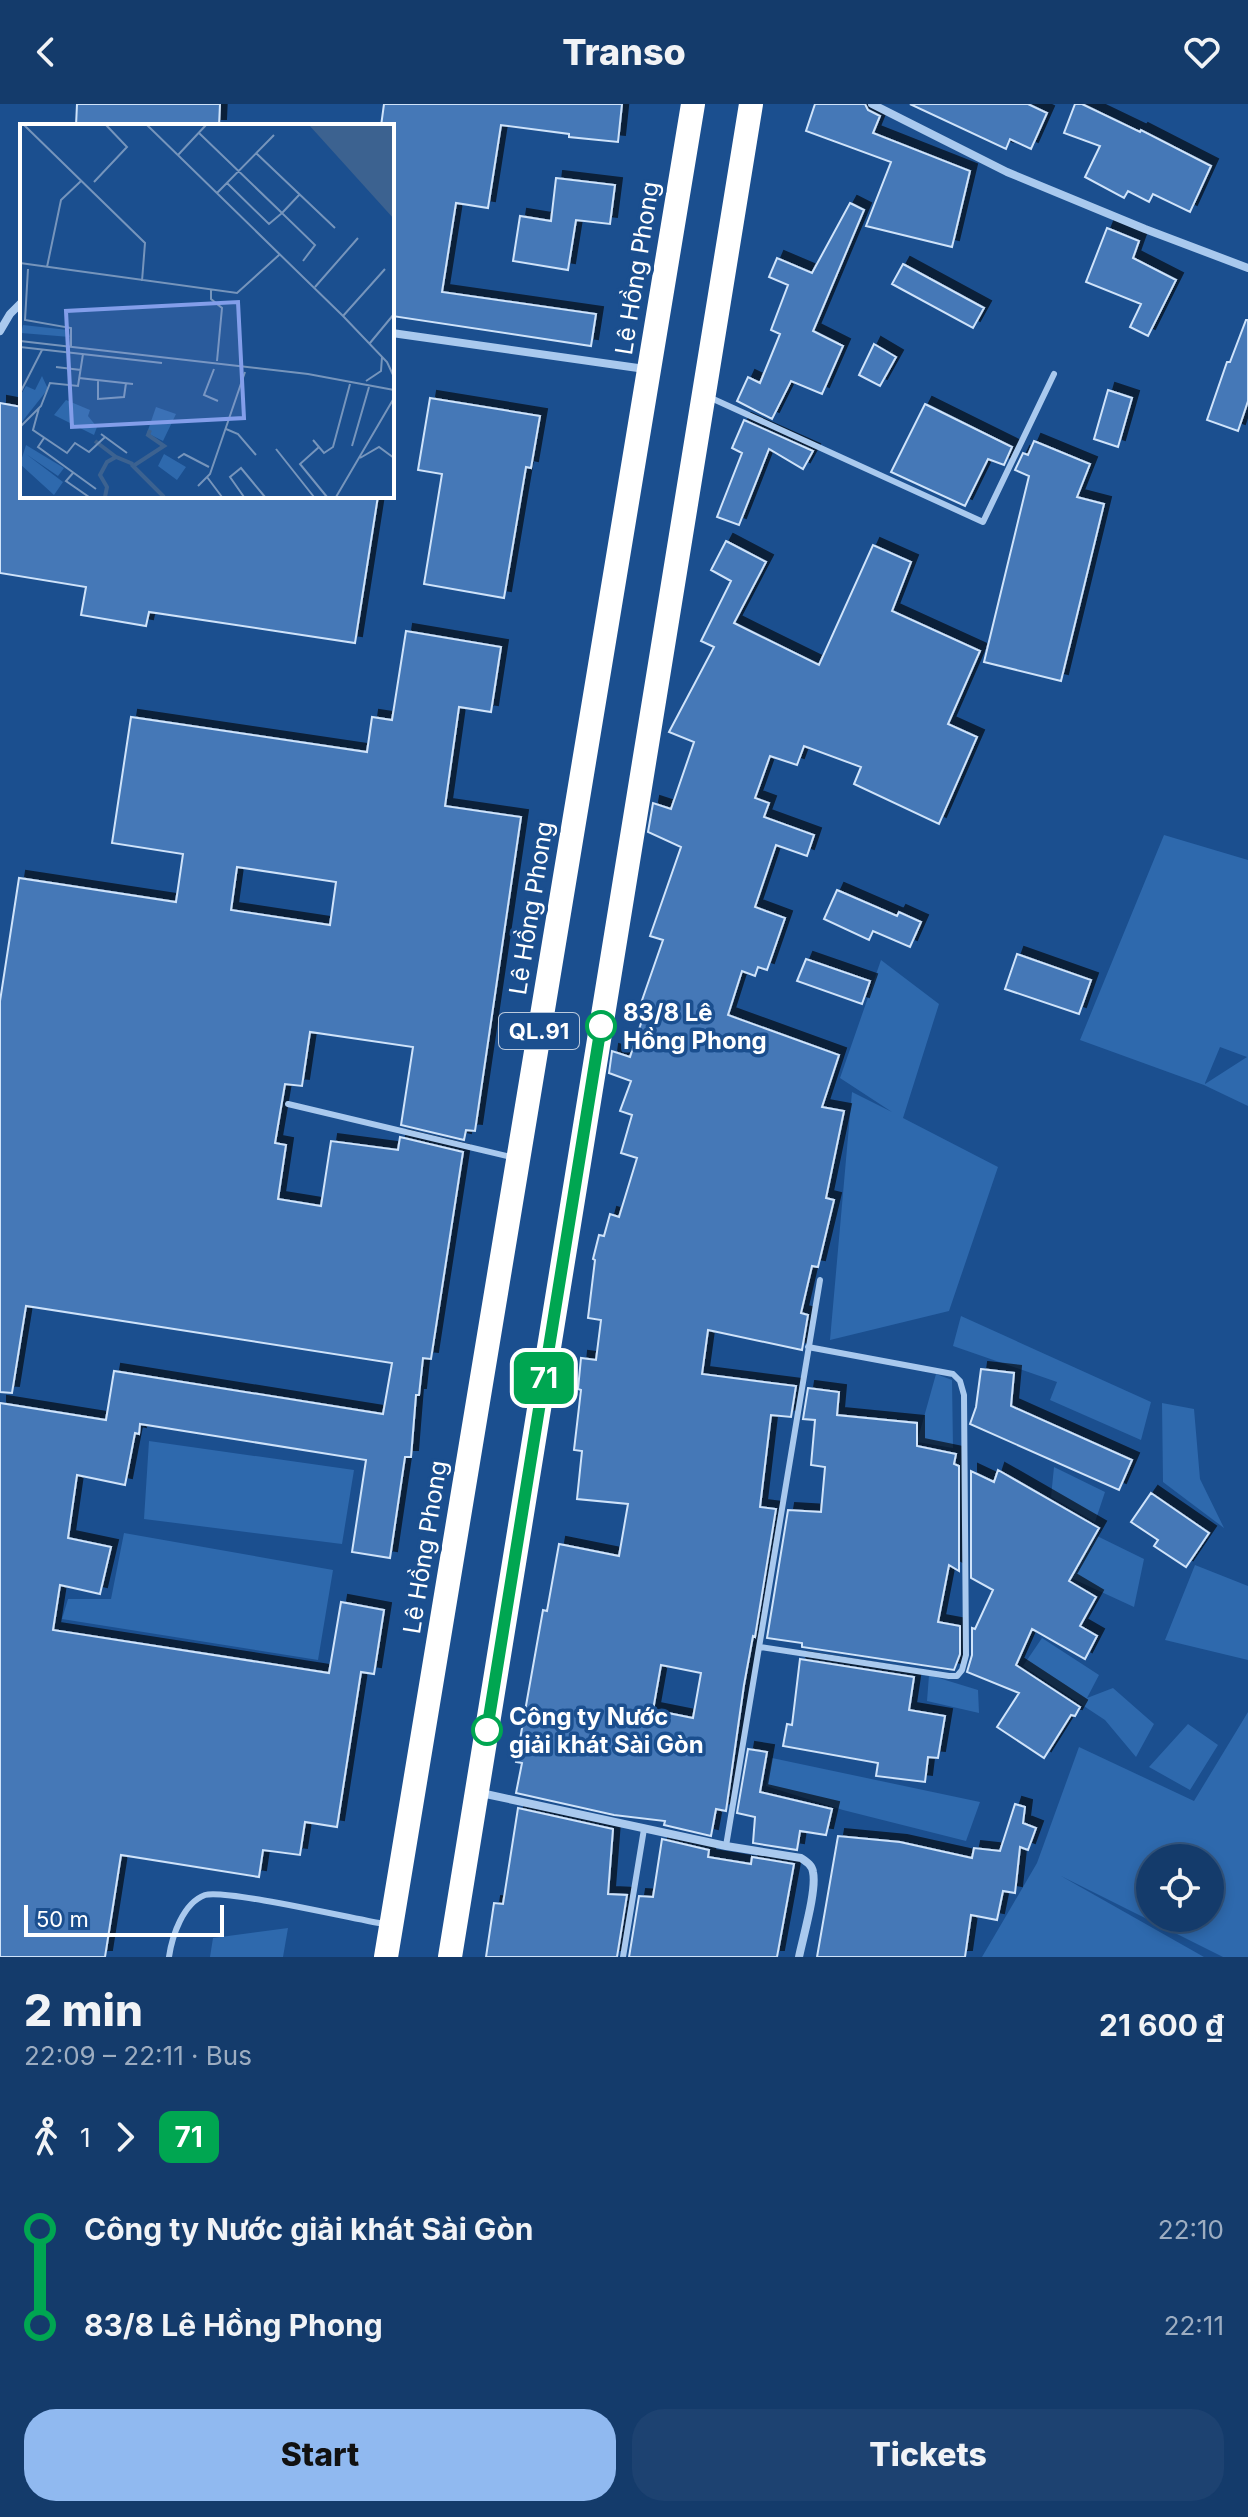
<!DOCTYPE html>
<meta charset="utf-8">
<style>
:root{--surface:#143b6b;--page:#1d4271;--text:#f1f3f6;--muted:#9dadc1;--line:#33557e;--accent:#90b9f0}
body{margin:0;font-family:Inter,sans-serif;background:var(--page);color:var(--text);height:100vh;display:flex;flex-direction:column;font-size:30px;white-space:nowrap}
*{box-sizing:border-box;margin:0}
p{font-size:26px;color:var(--muted)}
.icon{flex:none;width:44px;height:44px;fill:none;stroke:currentColor;stroke-width:2;stroke-linecap:round;stroke-linejoin:round}
.map{position:relative;height:1853px;overflow:hidden}
.sheet{display:flex;flex-direction:column;background:var(--surface);flex:1}
.sheet>*{flex:none}
.badge{padding:0 16px;border-radius:12px;font-size:28px;line-height:52px}
.fabs{position:absolute;left:1136px;top:1740px;display:grid;gap:16px}
.fabs a{display:grid;place-items:center;width:88px;height:88px;border-radius:50%;background:var(--surface);box-shadow:0 4px 12px #0003,0 0 0 2px var(--line);font-size:40px}
.scale{position:absolute;left:24px;bottom:20px;width:200px;box-sizing:border-box;padding-left:8px;border:4px solid #fff;border-top:0;font-size:22px;line-height:28px;white-space:nowrap;color:#fff;-webkit-text-stroke:6px #1b4f8f;paint-order:stroke}
.map>.badge{position:absolute;translate:-50% -50%;box-shadow:0 0 0 4px #fff}
.legs{display:flex;align-items:center;gap:12px;height:88px;padding:0 24px;font-size:26px}
.legs p{margin-inline-start:auto}
.summary{display:flex;align-items:center;justify-content:space-between;height:136px;padding:0 24px}
h1{font-size:44px;font-weight:800;line-height:60px}
.action{display:flex;gap:16px;margin-top:auto;padding:16px 24px}
.action a{flex:1;height:92px;border-radius:32px;background:var(--accent);color:#111;font-size:32px;font-weight:800;line-height:92px;text-align:center}
.action a+a{background:var(--page);color:var(--text)}
ul{padding:0 24px;list-style:none}
li{display:flex;align-items:center;gap:28px;height:96px;font-size:30px}
li i{display:grid;place-items:center;width:12px;height:100%;margin:0 10px;background:currentColor}
li i::after{content:'';width:20px;height:20px;margin:-10px;border:6px solid;border-radius:50%;background:var(--surface)}
li p{margin-inline-start:auto}
li:first-child i{background:linear-gradient(#0000 50%,currentColor 0)}
li:last-child i{background:linear-gradient(currentColor 50%,#0000 0)}
header{display:flex;justify-content:space-between;align-items:center;height:104px;padding:0 24px;background:var(--surface);font-size:36px;font-weight:800}
.map>svg:first-child{display:block}
</style>
<header><svg class="icon" aria-label="back" viewBox="0 0 24 24"><path d="M15 5l-7 7 7 7"/></svg>Transo<svg class="icon" aria-label="heart" viewBox="0 0 24 24"><path d="M12 20l-8-8c-3-5 5-10 8-4 3-6 11-1 8 4z"/></svg></header>
<div class="map">
<svg width="1248" height="1853" viewBox="0 0 1248 1853">
<defs>
<filter id="shadow"><feDropShadow dx="7" dy="-7" stdDeviation="0" flood-color="#0009"/></filter>
</defs>
<rect width="100%" height="100%" fill="#1b4f8f"/>
<path fill="#2e69ad" fill-rule="evenodd" d="M1164 731 1248 756V1002L1204 981 1080 936ZM1220 943 1247 953 1205 980V979Z
M881 856 939 900 903 1014 998 1063 949 1207 830 1236 852 988 892 1008 840 974Z
M961 1212 1151 1298 1141 1336 1050 1296 1057 1278 953 1242Z
M936 1270 952 1276 953 1344 917 1338Z
M1162 1299 1194 1305 1200 1375 1224 1424 1163 1378Z
M149 1337 354 1366 342 1440 144 1415Z
M1054 1363 1105 1388 1095 1418 1051 1393Z
M124 1429 333 1466 318 1556 62 1515 68 1495H111Z
M1097 1432 1144 1455 1134 1503 1071 1474Z
M1195 1461 1248 1482V1556L1165 1536Z
M1042 1534 1099 1571 1087 1594 1113 1584 1154 1620 1136 1653 1105 1616 1023 1562Z
M929 1571 978 1586 979 1609 927 1597Z
M1248 1608V1853H1223L1061 1772 1204 1853H982L1037 1759 1079 1643 1194 1697ZM1150 1754H1210V1814H1150Z
M1188 1620 1218 1641 1190 1686 1149 1663Z
M772 1654 980 1698 966 1737 843 1706 766 1682Z
M288 1824 283 1853H210L213 1834Z"/>
<path fill="#4478b7" stroke="#cfe3fa" stroke-width="2" fill-rule="evenodd" filter="url(#shadow)" d="M77 0H220L219 22H76Z
M384 0H622L618 38 569 33V30L501 21 488 104 456 99 442 188 596 210 591 242 392 212V22H381Z
M815 0H865L868 6 880 12 873 29 970 67 952 143 866 122 891 58 806 27Z
M910 0H1028L1047 9 1031 45 1010 35 1006 45Z
M1075 0H1082L1140 28 1141 26 1211 62 1190 108 1153 90 1149 98 1128 87 1124 94 1085 73 1100 42 1064 29Z
M556 74 615 81 610 120 576 116 568 166 513 157 520 112 551 117Z
M850 99 864 106 813 227 843 242 822 290 791 277 772 315 737 297 748 273 760 279 780 230 771 226 788 181 769 173 777 154 812 169Z
M1107 124 1139 137 1133 154 1176 176 1148 232 1130 223 1141 200 1086 178Z
M903 160 984 204 973 224 892 180Z
M1246 216H1248V297L1238 327 1207 316 1227 258H1230Z
M874 240 896 253 880 282 859 271Z
M1108 286 1132 294 1118 343 1094 335Z
M430 294 540 312 531 364 526 363 504 494 424 480 442 370 418 366Z
M0 299 22 303V392H378L355 539 149 508 146 522 81 511 86 483 0 469Z
M925 300 1012 343 1004 361 988 355 965 402 891 368Z
M744 316 813 347 803 365 769 345 739 421 717 413 742 349 732 344Z
M1034 337 1090 360 1077 393 1104 400 1061 577 984 558 1029 372 1015 366 1023 349 1028 351Z
M726 437 766 458 734 519 819 561 873 441 911 458 892 507 980 547 948 620 977 633 939 720 854 680 861 663 804 642 797 661 770 652 755 694 769 699 764 713 814 731 807 752 776 741 755 803 785 814 767 866 758 863 755 872 742 867 728 911 839 951 822 1003 844 1007 826 1094 834 1096 818 1163 812 1162 801 1209 808 1211 802 1246 708 1226 702 1270 796 1282 791 1313 771 1311 760 1403 776 1405 755 1533 753 1532 744 1581 726 1707 716 1705 711 1732 664 1721 665 1717 614 1711 516 1689 522 1659 516 1658 543 1506 547 1507 559 1440 619 1452 628 1400 577 1395 582 1347 574 1346 581 1286 578 1285 581 1254 596 1256 601 1216 588 1214 595 1156 593 1155 599 1131 604 1132 610 1110 619 1113 637 1054 621 1049 632 1011 620 1007 631 977 609 969 612 947 630 953 646 904 640 902 663 836 650 832 681 743 648 728 653 699 671 705 694 638 669 628 714 543 701 537 731 477 711 466ZM661 1561 701 1569 693 1614 653 1606Z
M406 527 501 543 491 608 459 603 445 702 521 713 475 1027 466 1026 464 1036 401 1021 413 943 310 928 302 982 285 980 275 1039 286 1041 278 1095 321 1102 331 1037 398 1046 400 1033 463 1048 431 1255 423 1254 419 1291H416L411 1353H405L390 1454 352 1448 366 1356 140 1320 139 1330 135 1329 125 1381 77 1371 68 1434 111 1443 100 1490 60 1481 53 1526 329 1569 341 1498 384 1506 374 1570 361 1568 337 1723 305 1718 300 1751 263 1746 259 1773 121 1751 105 1853H0V1299L106 1316 114 1267 383 1310 392 1259 26 1202 12 1289 0 1288V897L19 774 176 798 183 750 112 739 131 613 367 648 372 613 392 616ZM237 763 336 778 330 821 231 806Z
M837 786 897 812 899 808 921 818 910 843 873 827 869 836 824 815Z
M1017 850 1091 876 1079 910 1005 885Z
M806 855 870 877 862 900 797 877Z
M981 1265 1014 1269 1011 1302 1132 1356 1119 1386 970 1320 976 1303Z
M808 1284 839 1288 837 1311 917 1319V1342L956 1350 954 1360 959 1362V1467L949 1461 938 1518 960 1522V1550L954 1566 802 1543V1539L767 1534 788 1406 821 1408 825 1363 811 1361 815 1316 803 1315Z
M998 1366 1099 1424 1069 1477 1096 1493 1080 1522 1097 1532 1085 1555 1032 1525 1016 1561 1080 1603 1075 1612 1071 1611 1044 1654 997 1623 1019 1589 967 1568 972 1551V1524L975 1525 993 1486 971 1474V1367L994 1378Z
M1151 1389 1209 1429 1186 1463 1154 1442 1158 1436 1131 1418Z
M800 1555 914 1573 909 1606 945 1612 938 1654 928 1653 925 1678 876 1672 878 1659 783 1642 787 1620 792 1621Z
M748 1645 767 1648 760 1688 832 1705 826 1731 800 1727 797 1746 753 1739 755 1713 737 1709Z
M1015 1700 1025 1703 1023 1719 1036 1724 1028 1746 1020 1743 1015 1789 1003 1787 997 1816 971 1811 965 1853H817L838 1732 900 1738 972 1754 974 1744 1000 1747Z
M518 1704 613 1725 608 1790 627 1791 617 1853H486L494 1799 503 1800Z
M662 1735 709 1746 708 1753 751 1760 752 1753 794 1760 777 1853H629L639 1792 653 1793Z"/>
<g fill="none" stroke-linecap="round" stroke-linejoin="round">
<path stroke="#a9c9ee" stroke-width="6" d="M711 294 983 418 1054 270
M288 1000 511 1053
M760 1543 949 1572H957L962 1566 966 1551 964 1291 960 1277 953 1270 808 1243
M726 1742 820 1176
M169 1853C172 1832 183 1799 205 1791 225 1785 355 1815 384 1820
M623 1853 644 1725"/>
<path stroke="#a9c9ee" stroke-width="8" d="M872 0 1007 68 1145 125 1248 164
M0 227 10 210 22 198
M392 229 645 265
M481 1689 726 1742 801 1754C807 1758 812 1761 813 1768 817 1786 803 1833 799 1853"/>
<path stroke="#fff" stroke-width="24" d="M386 1853 693 0
M450 1853 751 0"/>
</g>
<g fill="none" stroke-linecap="round" stroke-linejoin="round">
<defs>
<path id="line-1" d="M487 1626 601 922"/>
</defs>
<use href="#line-1" stroke="#fff" stroke-width="18"/>
<use href="#line-1" stroke="#00a651" stroke-width="12"/>
</g>
<g fill="#fff" stroke="#00a651" stroke-width="4">
<circle cx="601" cy="922" r="14"/>
<circle cx="487" cy="1626" r="14"/>
</g>
<g text-anchor="middle" dominant-baseline="central" stroke-width="7" stroke-linejoin="round" paint-order="stroke">
<rect fill="#1b4f8f" stroke="#bbcadd" stroke-width="2" x="499" y="909" width="80" height="36" rx="6"/>
<g font-size="22" font-weight="bold" fill="#fff">
<text x="539" y="927">QL.91</text>
</g>
<g font-size="24" fill="#fff" stroke="#1b4f8f">
<text transform="translate(637 164) rotate(-81)">Lê Hồng Phong</text>
<text transform="translate(531 804) rotate(-81)">Lê Hồng Phong</text>
<text transform="translate(425 1443) rotate(-81)">Lê Hồng Phong</text>
</g>
<g font-size="24" font-weight="bold" fill="#fff" stroke="#1b4f8f" text-anchor="start">
<text x="623" y="908">83/8 Lê<tspan x="623" dy="28">Hồng Phong</tspan></text>
<text x="509" y="1612">Công ty Nước<tspan x="509" dy="28">giải khát Sài Gòn</tspan></text>
</g>
</g>
<g transform="translate(20 20)">
<rect width="374" height="374" fill="#1b4f8f"/>
<path d="M3 201 48 206 50 213 1 209ZM22 252 28 265 1 299 0 272 6 262 15 266ZM46 276 70 286 68 292 77 303 74 311 34 291ZM136 283 156 290 143 317 127 309ZM6 321 44 344 38 352 6 330 43 358 34 371 0 340ZM144 330 166 343 157 356 138 342Z" fill="#2e69ad"/>
<path d="M289 1H374V95Z" fill="#3c6290"/>
<path fill="none" stroke="#3c6290" stroke-width="4" d="M130 306 128 311 144 322 113 342 144 373M75 317 96 333M85 373 87 363 80 351 87 338 96 333 113 340"/>
<path fill="none" stroke="#7695bc" stroke-width="2" d="M4 1 125 119 122 157M127 1 323 192 367 238 374 253M179 9 262 89 280 70M236 29 315 104M158 31 186 1M74 58 107 23 86 1M207 59 249 100 262 89 295 121 283 137M197 69 254 11M0 139 217 169 259 131M27 143 41 76 61 57M8 145 5 196 51 204V222M0 149V178M295 163 338 114M191 166V175L202 184 197 237M323 192 365 145M0 217 288 250 374 266M350 219 374 190M0 223 142 239M36 243 61 246M194 245 184 271 198 277M59 254 113 260M78 256V275L104 273 106 259M346 257 361 247 362 233M0 269 22 226M19 284 13 306 47 329 55 319 69 328 85 313M0 303 21 282 30 259 58 262 63 230M206 305 218 310 236 331M81 310 107 329M24 314 18 323 76 365M293 316 304 329 313 323 330 260M332 322 349 263M299 323 280 340 307 373M256 325 294 373M158 334 164 330 189 343M340 334 359 323 374 334M53 349 46 357 69 373M187 353 202 373M178 362 190 350 225 248M224 373 210 353 221 344 245 373M316 373 374 274"/>
<path fill="#839eea" fill-opacity="0.15" stroke="#839eea" stroke-width="4" d="M218 178 224 294 52 303 46 187Z"/>
<rect width="374" height="374" fill="none" stroke="#fff" stroke-width="4"/>
</g>
</svg>
<div class="fabs">
<a><svg class="icon" aria-label="locate" viewBox="0 0 24 24"><circle cx="12" cy="12" r="6"/><path d="M12 2v4M12 18v4M2 12h4M18 12h4"/></svg></a>
</div>
<div class="scale">50 m</div>
<b class="badge" style="left:544px;top:1274px;background:#00a651;color:#fff">71</b>
</div>
<section class="sheet">
<div class="summary"><div><h1>2 min</h1><p>22:09 – 22:11 · Bus</p></div><b>21 600 ₫</b></div>
<div class="legs"><svg class="icon" aria-label="walk" viewBox="0 0 24 24"><circle cx="13" cy="4" r="2"/><path d="M13 8l-2 6 4 7M11 14l-3 7M7 12l3-4h3l4 4"/></svg>1<svg class="icon" aria-label="forward" viewBox="0 0 24 24"><path d="M9 5l7 7-7 7"/></svg><b class="badge" style="background:#00a651;color:#fff">71</b></div>
<ul>
<li><i style="color:#00a651"></i><b>Công ty Nước giải khát Sài Gòn</b><p>22:10</p></li>
<li><i style="color:#00a651"></i><b>83/8 Lê Hồng Phong</b><p>22:11</p></li>
</ul>
<div class="action"><a>Start</a><a>Tickets</a></div>
</section>
